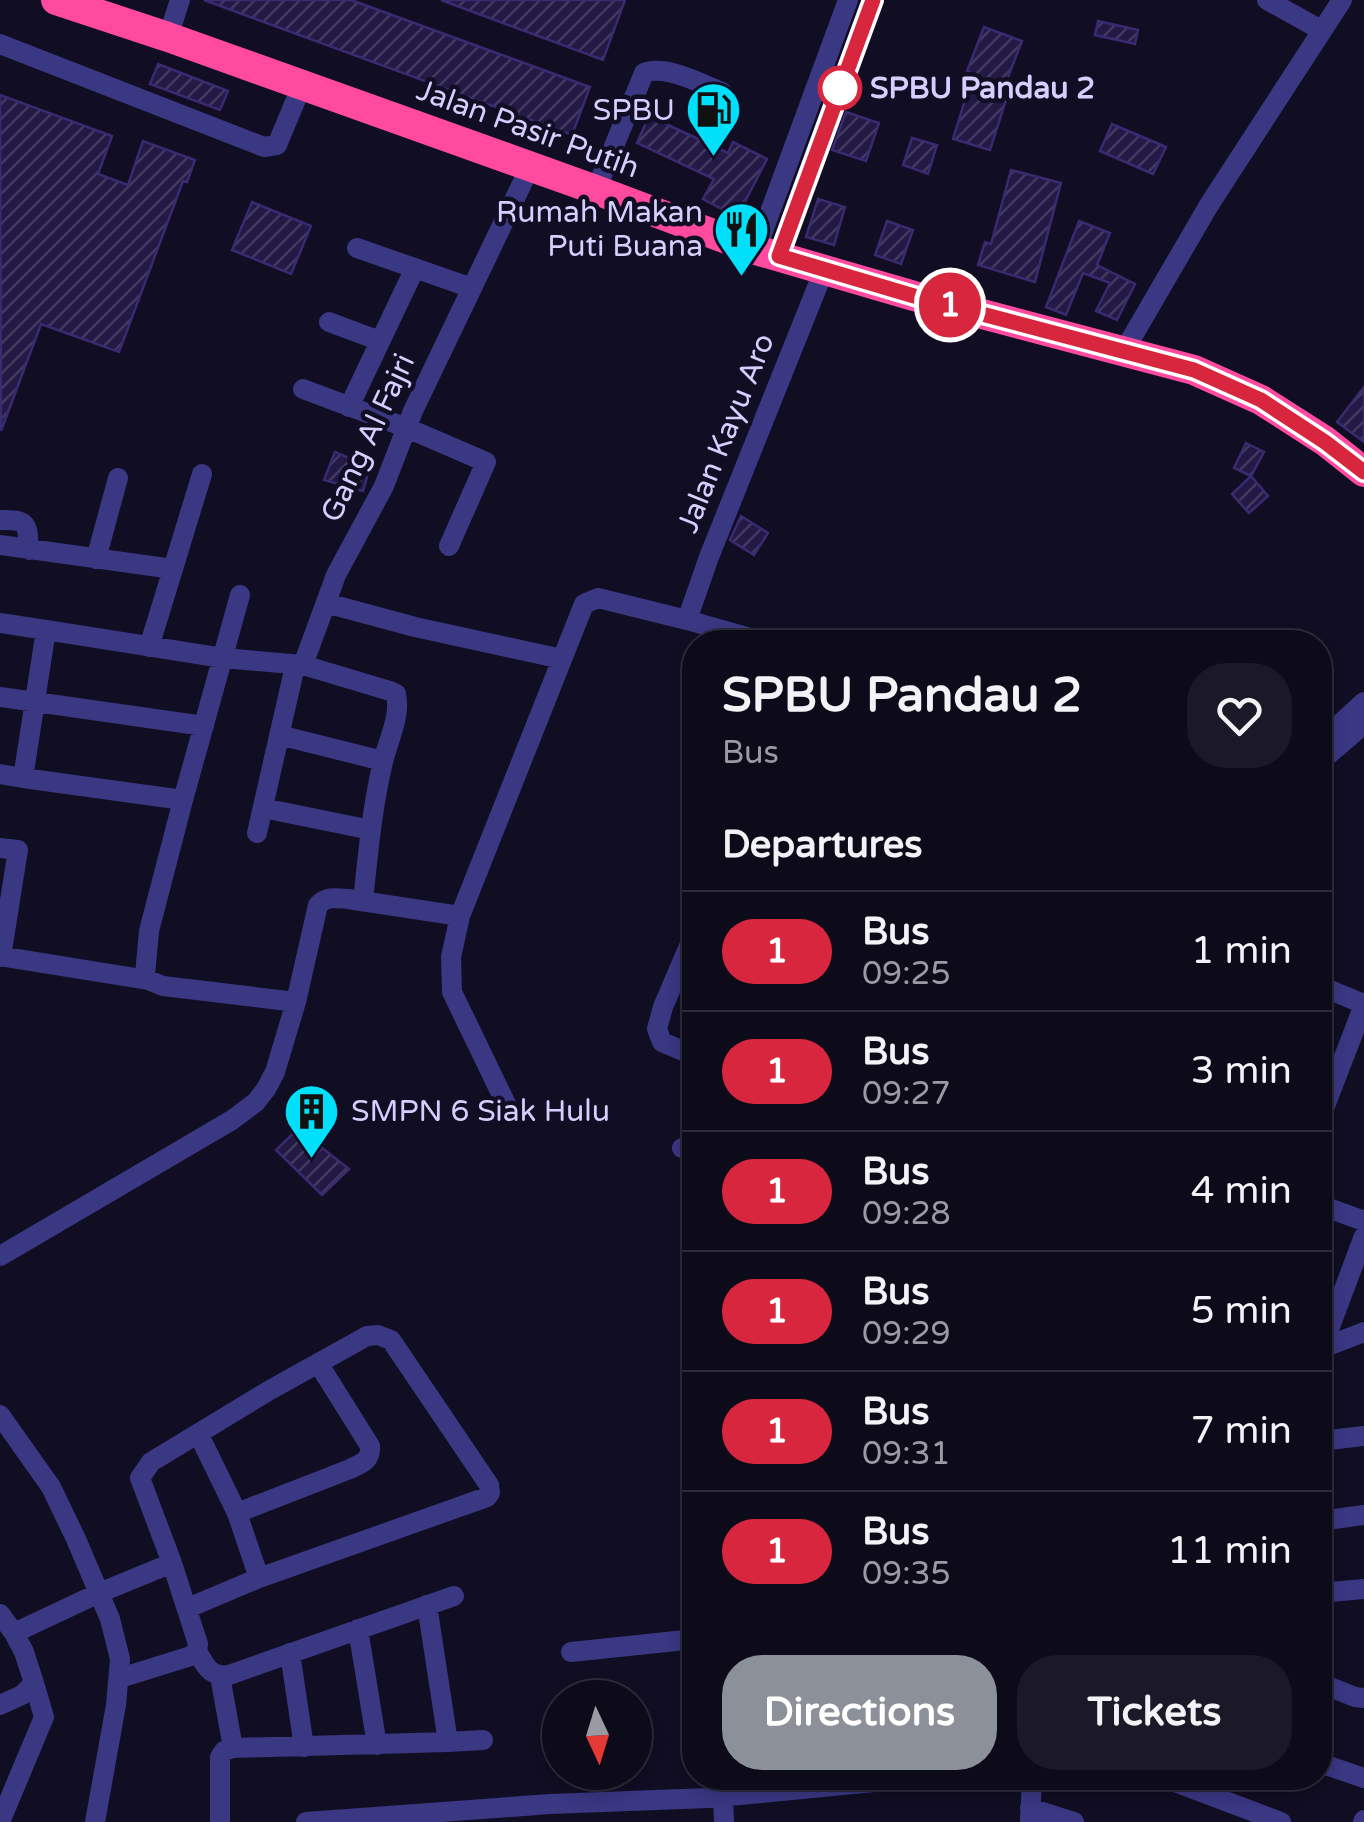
<!DOCTYPE html>
<style>
:root{--surface:#0d0a1a;--page:#1b1827;--text:#f1f3f6;--muted:#9a9aa2;--line:#2d2b39;--accent:#8c9099}
body{margin:0;font-family:"Varela Round",sans-serif;background:var(--page);color:var(--text);height:100vh;display:flex;flex-direction:column;font-size:38px;white-space:nowrap}
*{box-sizing:border-box;margin:0}
p{font-size:32px;color:var(--muted)}
.icon{flex:none;width:55px;height:55px;fill:none;stroke:currentColor;stroke-width:2;stroke-linecap:round;stroke-linejoin:round}
.map{position:relative;flex:1;overflow:hidden}
.panel{position:absolute;left:682px;top:630px;width:650px;height:1160px;display:flex;flex-direction:column;background:var(--surface);border-radius:40px;box-shadow:0 5px 15px #0003,0 0 0 2px var(--line)}
.panel>*{flex:none}
.badge{padding:0 20px;border-radius:32px;font-size:35px;line-height:65px}
.needle{width:65px;rotate:176deg}
.fabs{position:absolute;left:542px;top:1680px;display:grid;gap:20px}
.fabs a{display:grid;place-items:center;width:110px;height:110px;border-radius:50%;background:var(--surface);box-shadow:0 5px 15px #0003,0 0 0 2px var(--line);font-size:50px}
.map>.badge{position:absolute;translate:-50% -50%;box-shadow:0 0 0 5px #fff}
h2{padding:0 40px;font-size:38px;line-height:90px}
.round{display:grid;place-items:center;flex:none;width:105px;height:105px;border-radius:40px;background:var(--page)}
.headline{display:flex;align-items:center;justify-content:space-between;height:170px;padding:0 40px}
h1{font-size:48px;font-weight:700;line-height:75px}
.action{display:flex;gap:20px;margin-top:auto;padding:20px 40px}
.action a{flex:1;height:115px;border-radius:40px;background:var(--accent);color:#fff;font-size:40px;font-weight:700;line-height:115px;text-align:center}
.action a+a{background:var(--page);color:var(--text)}
ul{padding:0;list-style:none}
li{display:flex;align-items:center;gap:30px;height:120px;padding:0 40px;border-top:2px solid var(--line)}
li div{flex:1}
li b{display:block;font-size:38px}
li em{font-style:normal}
li .badge{min-width:110px;font-weight:700;text-align:center}
.map>svg:first-child{display:block}
</style>
<div class="map">
<svg width="1364" height="1822" viewBox="0 0 1364 1822">
<defs>
<pattern id="building-hatch" width="6" height="6" patternUnits="userSpaceOnUse" patternTransform="scale(2.5)"><rect width="6" height="6" fill="#221944"/><path d="M-1 1l2-2M0 6l6-6M5 7l2-2" fill="none" stroke="#413960"/></pattern>
</defs>
<rect width="100%" height="100%" fill="#110d23"/>
<path fill="url(#building-hatch)" stroke="#392a71" stroke-width="2.5" d="M204 0H351L590 87 572 135Z
M441 0H625L603 60Z
M1098 21 1138 30 1135 44 1095 35Z
M984 27 1022 41 1000 98 1006 100 990 150 953 139 973 74 967 71Z
M158 64 228 91 220 110 150 84Z
M0 95 112 136 98 174 128 185 143 141 195 160 187 182 183 181 119 352 41 324 1 431Z
M846 112 879 123 866 161 832 150Z
M649 116 728 153 733 142 767 159 737 217 703 199 714 179 637 143Z
M1112 124 1166 147 1153 174 1100 151Z
M912 138 937 145 928 174 903 165Z
M1011 170 1061 183 1035 282 978 265 985 242 991 244Z
M818 199 845 207 834 245 806 237Z
M252 202 311 226 291 274 232 250Z
M887 221 913 230 901 264 875 255Z
M1079 221 1110 233 1097 265 1135 284 1117 320 1096 311 1110 283 1083 273 1066 315 1046 307Z
M1364 387V442L1337 422Z
M1246 443 1264 452 1251 476 1234 468Z
M335 452 370 467 363 491 324 480Z
M1251 476 1268 496 1249 513 1232 494Z
M741 516 768 533 754 555 730 540Z
M298 1129 349 1169 322 1195 276 1150Z"/>
<g fill="none" stroke-linecap="round" stroke-linejoin="round">
<path stroke="#3a3783" stroke-width="20" d="M1267 0 1321 30
M168 37 180 0
M0 44 264 147 277 145 302 85
M596 190 644 73C665 64 702 84 722 92
M357 248 472 288
M756 250 848 0
M779 256 873 0
M329 322 380 341
M1124 351 1209 205 1342 0
M303 389 407 428 486 462 449 546
M349 407 415 268
M0 520C29 520 27 523 29 550
M0 545 173 569 149 647
M96 559 118 478
M173 569 202 474
M240 595 183 800 23 778 46 630 223 658 303 665 336 575 384 486 413 411 530 167
M326 603 415 627 562 659
M687 620 709 557 824 270
M0 623 46 630
M303 665 390 691 396 694C401 717 388 740 383 762 372 807 368 855 363 901
M0 697 204 726
M279 735 383 761
M1320 742 1364 702
M1320 762 1364 724
M0 774 23 778
M183 800 149 931 145 975 148 980 163 986 296 1002
M263 808 371 830
M257 833 295 666
M0 848 18 850 1 957
M460 916 451 957 452 992 508 1108
M695 932 663 1007 657 1029 662 1042 695 1056
M0 956 148 980
M1320 986 1364 1004
M1320 1119 1364 1005
M682 1148 695 1152
M1320 1205 1364 1221
M0 1256 232 1120 256 1102 266 1089 275 1072 296 1002 318 905C327 896 336 898 348 899L460 916 584 604 598 598 687 620 764 642
M1322 1348 1364 1236
M1320 1349 1364 1332
M0 1415 51 1487 76 1539 110 1619 120 1659 116 1705 95 1822
M199 1435 237 1513 259 1578
M1320 1441 1364 1436
M237 1513 350 1469C362 1463 371 1461 370 1446L318 1363
M1320 1521 1364 1515
M172 1563 140 1478 151 1462 270 1390 367 1336 378 1335 391 1340 489 1485 490 1493 487 1497 259 1578 188 1608
M1320 1593 1364 1589
M427 1605 448 1742 483 1740
M0 1614 14 1633
M358 1629 377 1745
M197 1651C206 1667 210 1677 229 1675L454 1596
M571 1652 695 1639
M290 1653 304 1747
M220 1676 233 1748
M1320 1683 1355 1697 1364 1698
M0 1705 22 1695 34 1683 24 1652 14 1633 99 1593 172 1563 198 1644 197 1651 191 1656 120 1678
M1320 1763 1364 1778
M1164 1778 1281 1822
M723 1797 724 1822
M1030 1808 1074 1822
M1030 1820 1032 1778
M0 1822 44 1717 34 1683
M220 1822V1757L224 1751 233 1748 448 1742
M306 1822 550 1804 709 1798 915 1778
M1363 1822 1364 1820"/>
<path stroke="#ff4aa0" stroke-width="30" d="M56 0 168 37 596 190 756 250 914 296 1194 370 1261 400 1325 441 1364 472"/>
</g>
<g fill="none" stroke-linecap="round" stroke-linejoin="round">
<defs>
<path id="line" d="M873 0 779 256 914 296 1194 370 1261 400 1325 442 1364 472"/>
</defs>
<use href="#line" stroke="#fff" stroke-width="22"/>
<use href="#line" stroke="#d7263d" stroke-width="15"/>
</g>
<defs>
<symbol id="fuel-pin" viewBox="-11 -11 22 30"><path d="M0 17L-7.5 6A9.5 9.5 0 1 1 7.5 6Z" fill="#00e0fa" stroke="#110d23"/><path d="M-5.5-6h7V0h2V4h1.3V-2.5L3-4.5l.8-.8L6-3V5H2.5V1h-1V6h-7ZM-4.2-4.7v3.2H.2V-4.7Z" fill="#111"/></symbol>
<symbol id="restaurant-pin" viewBox="-11 -11 22 30"><path d="M0 17L-7.5 6A9.5 9.5 0 1 1 7.5 6Z" fill="#00e0fa" stroke="#110d23"/><path d="M-5-6h1v4h1v-4h1v4h1v-4h1v5L-1.5 .5V6h-2V.5L-5-1ZM5-6V6H3V1.5H1.5Q1.5-4 5-6Z" fill="#111"/></symbol>
<symbol id="building-pin" viewBox="-11 -11 22 30"><path d="M0 17L-7.5 6A9.5 9.5 0 1 1 7.5 6Z" fill="#00e0fa" stroke="#110d23"/><path d="M-4-6H4V6H1V3H-1V6H-4ZM-2.5-4.3h1.7v1.8h-1.7ZM.8-4.3h1.7v1.8H.8ZM-2.5-1h1.7V.8h-1.7ZM.8-1h1.7V.8H.8Z" fill="#111"/></symbol>
</defs>
<g fill-rule="evenodd">
<use href="#fuel-pin" x="682" y="78" width="63" height="86"/>
<use href="#restaurant-pin" x="710" y="198" width="63" height="86"/>
<use href="#building-pin" x="280" y="1080" width="63" height="86"/>
</g>
<circle fill="#fff" stroke="#d7263d" stroke-width="5" cx="840" cy="88" r="20"/>
<g text-anchor="middle" dominant-baseline="central" stroke-width="9" stroke-linejoin="round" paint-order="stroke">
<g font-size="30" font-weight="bold" fill="#d5cfff" stroke="#110d23" text-anchor="start">
<text x="870" y="88">SPBU Pandau 2</text>
</g>
<g font-size="30" fill="#d5cfff" stroke="#110d23" text-anchor="end">
<text x="675" y="110">SPBU</text>
<text x="703" y="212">Rumah Makan<tspan x="703" dy="34">Puti Buana</tspan></text>
<text x="351" y="1111" text-anchor="start">SMPN 6 Siak Hulu</text>
</g>
<g font-size="30" fill="#d5cfff" stroke="#110d23">
<text transform="translate(528 129) rotate(20)">Jalan Pasir Putih</text>
<text transform="translate(726 433) rotate(-68)">Jalan Kayu Aro</text>
<text transform="translate(368 438) rotate(-65)">Gang Al Fajri</text>
</g>
</g>
</svg>
<div class="fabs">
<a><svg class="needle" viewBox="-14 -14 28 28"><path d="M0-13l5 13h-10z" fill="#e53935"/><path d="M0 13l5-13h-10z" fill="#9a9aa2"/></svg></a>
</div>
<b class="badge" style="left:950px;top:305px;background:#d7263d;color:#fff">1</b>
<section class="panel">
<div class="headline"><div><h1>SPBU Pandau 2</h1><p>Bus</p></div><a class="round"><svg class="icon" aria-label="heart" viewBox="0 0 24 24"><path d="M12 20l-8-8c-3-5 5-10 8-4 3-6 11-1 8 4z"/></svg></a></div>
<h2>Departures</h2>
<ul>
<li><span class="badge" style="background:#d7263d;color:#fff">1</span><div><b>Bus</b><p>09:25</p></div><em>1 min</em></li>
<li><span class="badge" style="background:#d7263d;color:#fff">1</span><div><b>Bus</b><p>09:27</p></div><em>3 min</em></li>
<li><span class="badge" style="background:#d7263d;color:#fff">1</span><div><b>Bus</b><p>09:28</p></div><em>4 min</em></li>
<li><span class="badge" style="background:#d7263d;color:#fff">1</span><div><b>Bus</b><p>09:29</p></div><em>5 min</em></li>
<li><span class="badge" style="background:#d7263d;color:#fff">1</span><div><b>Bus</b><p>09:31</p></div><em>7 min</em></li>
<li><span class="badge" style="background:#d7263d;color:#fff">1</span><div><b>Bus</b><p>09:35</p></div><em>11 min</em></li>
</ul>
<div class="action"><a>Directions</a><a>Tickets</a></div>
</section>
</div>
